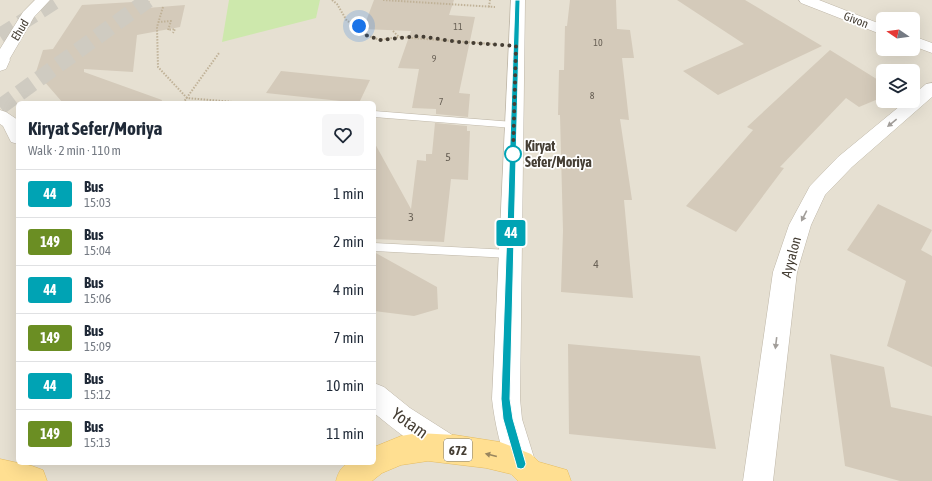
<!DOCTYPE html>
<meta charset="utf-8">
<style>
:root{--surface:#fff;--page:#f6f6f7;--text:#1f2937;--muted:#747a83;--line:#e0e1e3}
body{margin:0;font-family:"Asap Condensed",sans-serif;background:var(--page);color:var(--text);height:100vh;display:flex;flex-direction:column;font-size:15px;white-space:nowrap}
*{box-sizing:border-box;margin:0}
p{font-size:13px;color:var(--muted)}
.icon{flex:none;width:22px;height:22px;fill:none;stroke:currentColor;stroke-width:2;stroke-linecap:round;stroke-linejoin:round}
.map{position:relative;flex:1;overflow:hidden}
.sheet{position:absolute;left:16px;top:101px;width:360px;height:364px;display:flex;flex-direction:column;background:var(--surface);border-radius:6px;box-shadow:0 4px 16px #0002}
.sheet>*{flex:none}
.badge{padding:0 8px;border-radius:3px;font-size:14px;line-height:26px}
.needle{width:26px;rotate:283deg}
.controls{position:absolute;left:876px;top:12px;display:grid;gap:8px}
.controls a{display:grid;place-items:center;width:44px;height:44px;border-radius:6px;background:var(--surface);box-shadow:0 4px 16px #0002;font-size:20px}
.you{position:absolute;width:20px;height:20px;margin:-10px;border:3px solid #fff;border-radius:50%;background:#1a73e8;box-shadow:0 0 0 6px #1a73e833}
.map>.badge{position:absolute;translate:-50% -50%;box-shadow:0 0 0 2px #fff}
.round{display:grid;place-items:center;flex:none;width:42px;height:42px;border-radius:6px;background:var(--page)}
.overview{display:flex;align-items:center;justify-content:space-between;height:68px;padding:0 12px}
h1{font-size:19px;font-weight:700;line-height:30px}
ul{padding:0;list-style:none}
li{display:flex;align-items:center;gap:12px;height:48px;padding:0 12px;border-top:1px solid var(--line)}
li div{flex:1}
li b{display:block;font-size:15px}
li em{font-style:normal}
li .badge{min-width:44px;font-weight:700;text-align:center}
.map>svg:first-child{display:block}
</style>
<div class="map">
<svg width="932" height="481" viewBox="0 0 932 481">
<rect width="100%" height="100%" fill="#f2eee4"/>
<path fill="#e6e0d2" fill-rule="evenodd" d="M0 0H932V481H0ZM883 19H913V49H883ZM883 71H913V101H883ZM18 103H374V463H18Z"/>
<path fill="#cde8ac" d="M229 0H320L316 18 222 42Z"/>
<path fill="#d4caba" d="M374 0H454L449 15 475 17 459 93 470 94 468 117 436 114V109L412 108 419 69 398 68 411 31 363 29Z
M570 0H616L617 29 630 30 634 58H622L629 120 620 119 632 200H624L633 298 561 292 563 231 560 115H558L559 70H564L565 26H567Z
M677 0H745L822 46 718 95 683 71 744 44Z
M150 1 147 8 185 5 180 27 137 35 133 72 84 69V72L162 100 161 103H63L36 72 43 50 53 49 82 5Z
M830 50 883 83V97L859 107 846 98 780 167 784 168 736 232 686 206 753 130 747 127Z
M281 71 370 80 359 103 266 93Z
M435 123 467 126V131H470L468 180 451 179 444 242 374 239V142L411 209 417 160 426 161V154H432Z
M878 204 932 230 921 250 932 256V367L887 346 906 281 847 250Z
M374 252 437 287 438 309 414 316 374 311Z
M568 344 700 356 716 449 569 434Z
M830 354 884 367 891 407 932 416V481H900L845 466Z"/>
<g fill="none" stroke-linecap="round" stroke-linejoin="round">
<path stroke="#cfcbc1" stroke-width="16" stroke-dasharray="16 8" stroke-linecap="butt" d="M0 36 57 0
M0 107 148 0"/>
<defs>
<path id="service" d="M374 111 514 122 519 125 514 128 374 117Z
M374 243 510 250 514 251 516 254 514 257 510 258 374 251Z"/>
<path id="minor" d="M35 0H50L34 17 6 65 0 67V49L23 12Z
M511 0H525L520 399 522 419 536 464 531 474 521 479 511 474C501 451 495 425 492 399Z
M799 0H819L883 25V35L801 3Z
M913 36 932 43V53L913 46Z
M932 83V97L852 167 825 195 811 225 797 272 773 481H743L773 272 789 225 810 186 838 157 906 101H913V95L926 84Z"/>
<path id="tertiary" d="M2 55 8 57 10 60 6 69 0 71V56Z
M0 110 6 112 18 120V144L11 142 3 126 0 124Z
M374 383 384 387 410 408 457 438 461 448 457 458 447 462C421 451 396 431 374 413Z"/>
<path id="primary" d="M418 433 455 435 500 442 531 454 539 462 567 470 571 481H518L511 474 486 468 428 461 401 465 382 473 372 481H336C342 458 354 463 374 463V447L401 436Z
M0 459 32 466 43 470 47 481H0Z"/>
</defs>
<use href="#service" stroke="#beb6a7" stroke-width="1"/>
<use href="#minor" stroke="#beb6a7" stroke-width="1"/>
<use href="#tertiary" stroke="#beb6a7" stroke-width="1"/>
<use href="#primary" stroke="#e5bc60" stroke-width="1"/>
<path stroke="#c0b298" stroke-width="2" stroke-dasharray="1.5 1.5" stroke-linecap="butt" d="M332 0 337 4 347 21 359 26 360 33 380 40 399 37
M383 0 495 7
M163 7 157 27 158 67 187 98 245 103
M489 7 490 0
M158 22 171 21 168 30 175 29 173 33
M393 31 399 37 493 44
M183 103 219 53"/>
<use href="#service" fill="#fff" fill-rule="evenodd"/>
<use href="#minor" fill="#fff" fill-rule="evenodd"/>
<use href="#tertiary" fill="#fff" fill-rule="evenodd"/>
<use href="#primary" fill="#ffdf91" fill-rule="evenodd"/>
</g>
<defs><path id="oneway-solid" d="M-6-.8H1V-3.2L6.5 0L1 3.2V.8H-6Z"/></defs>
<g fill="#a29e9a">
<use href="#oneway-solid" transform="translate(892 123) rotate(141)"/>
<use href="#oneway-solid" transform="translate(804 216) rotate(117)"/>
<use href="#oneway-solid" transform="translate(776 343) rotate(97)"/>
</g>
<use fill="#99865e" href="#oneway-solid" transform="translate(491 455) rotate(-166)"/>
<path fill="#00a3b4" stroke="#fff" d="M515 0H520L510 399 513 419 526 464 524 468 521 469 517 468 516 464 503 419 501 399Z"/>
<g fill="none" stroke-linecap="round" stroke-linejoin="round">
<path stroke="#453e34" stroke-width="4" stroke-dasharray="0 7.2" d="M359 26 360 33 380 40 419 36 459 42 516 46 513 154"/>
</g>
<circle fill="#fff" stroke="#00a3b4" stroke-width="2" cx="513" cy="154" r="8"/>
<g text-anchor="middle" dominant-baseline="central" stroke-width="3.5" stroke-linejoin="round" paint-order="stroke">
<g font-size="10" fill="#696156">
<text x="458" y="26">11</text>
<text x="598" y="42">10</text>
<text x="434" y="58">9</text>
<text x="592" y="95">8</text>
<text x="441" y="101">7</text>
</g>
<g font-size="12" fill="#453e34" stroke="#fff">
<text transform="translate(856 20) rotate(21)">Givon</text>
<text transform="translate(20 30) rotate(-59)">Ehud</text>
</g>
<g font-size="12" fill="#696156">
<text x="448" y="157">5</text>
<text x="411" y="217">3</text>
<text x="596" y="264">4</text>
</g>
<rect fill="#fff" stroke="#7d7871" stroke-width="1" x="444" y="439" width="28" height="22" rx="3"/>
<g font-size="13" font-weight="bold" fill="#453e34">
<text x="458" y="450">672</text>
</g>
<g font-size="14" font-weight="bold" fill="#453e34" stroke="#fff" text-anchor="start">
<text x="525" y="146">Kiryat<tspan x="525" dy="16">Sefer/Moriya</tspan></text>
</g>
<g font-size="14" fill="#453e34" stroke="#fff">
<text transform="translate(791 257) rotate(-75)">Ayyalon</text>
</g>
<g font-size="17" fill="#453e34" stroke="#fff">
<text transform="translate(410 423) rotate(35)">Yotam</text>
</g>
</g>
</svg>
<div class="controls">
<a><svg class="needle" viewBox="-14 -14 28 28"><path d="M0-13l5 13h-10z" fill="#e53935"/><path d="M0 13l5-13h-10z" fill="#747a83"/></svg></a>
<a><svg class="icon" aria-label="layers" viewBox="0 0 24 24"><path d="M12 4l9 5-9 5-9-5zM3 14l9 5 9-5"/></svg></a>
</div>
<div class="you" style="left:359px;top:26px"></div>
<b class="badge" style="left:511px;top:233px;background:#00a3b4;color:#fff">44</b>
<section class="sheet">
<div class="overview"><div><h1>Kiryat Sefer/Moriya</h1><p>Walk · 2 min · 110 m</p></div><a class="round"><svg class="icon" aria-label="heart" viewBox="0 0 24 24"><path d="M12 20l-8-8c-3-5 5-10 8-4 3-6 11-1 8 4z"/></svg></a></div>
<ul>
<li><span class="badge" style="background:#00a3b4;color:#fff">44</span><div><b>Bus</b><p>15:03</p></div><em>1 min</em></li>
<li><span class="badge" style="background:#6b8e23;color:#fff">149</span><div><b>Bus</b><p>15:04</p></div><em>2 min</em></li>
<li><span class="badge" style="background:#00a3b4;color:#fff">44</span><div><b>Bus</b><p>15:06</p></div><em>4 min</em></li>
<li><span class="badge" style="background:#6b8e23;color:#fff">149</span><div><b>Bus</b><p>15:09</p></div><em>7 min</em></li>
<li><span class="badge" style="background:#00a3b4;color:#fff">44</span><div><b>Bus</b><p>15:12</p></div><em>10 min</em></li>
<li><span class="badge" style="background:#6b8e23;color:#fff">149</span><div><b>Bus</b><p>15:13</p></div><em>11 min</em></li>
</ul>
</section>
</div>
